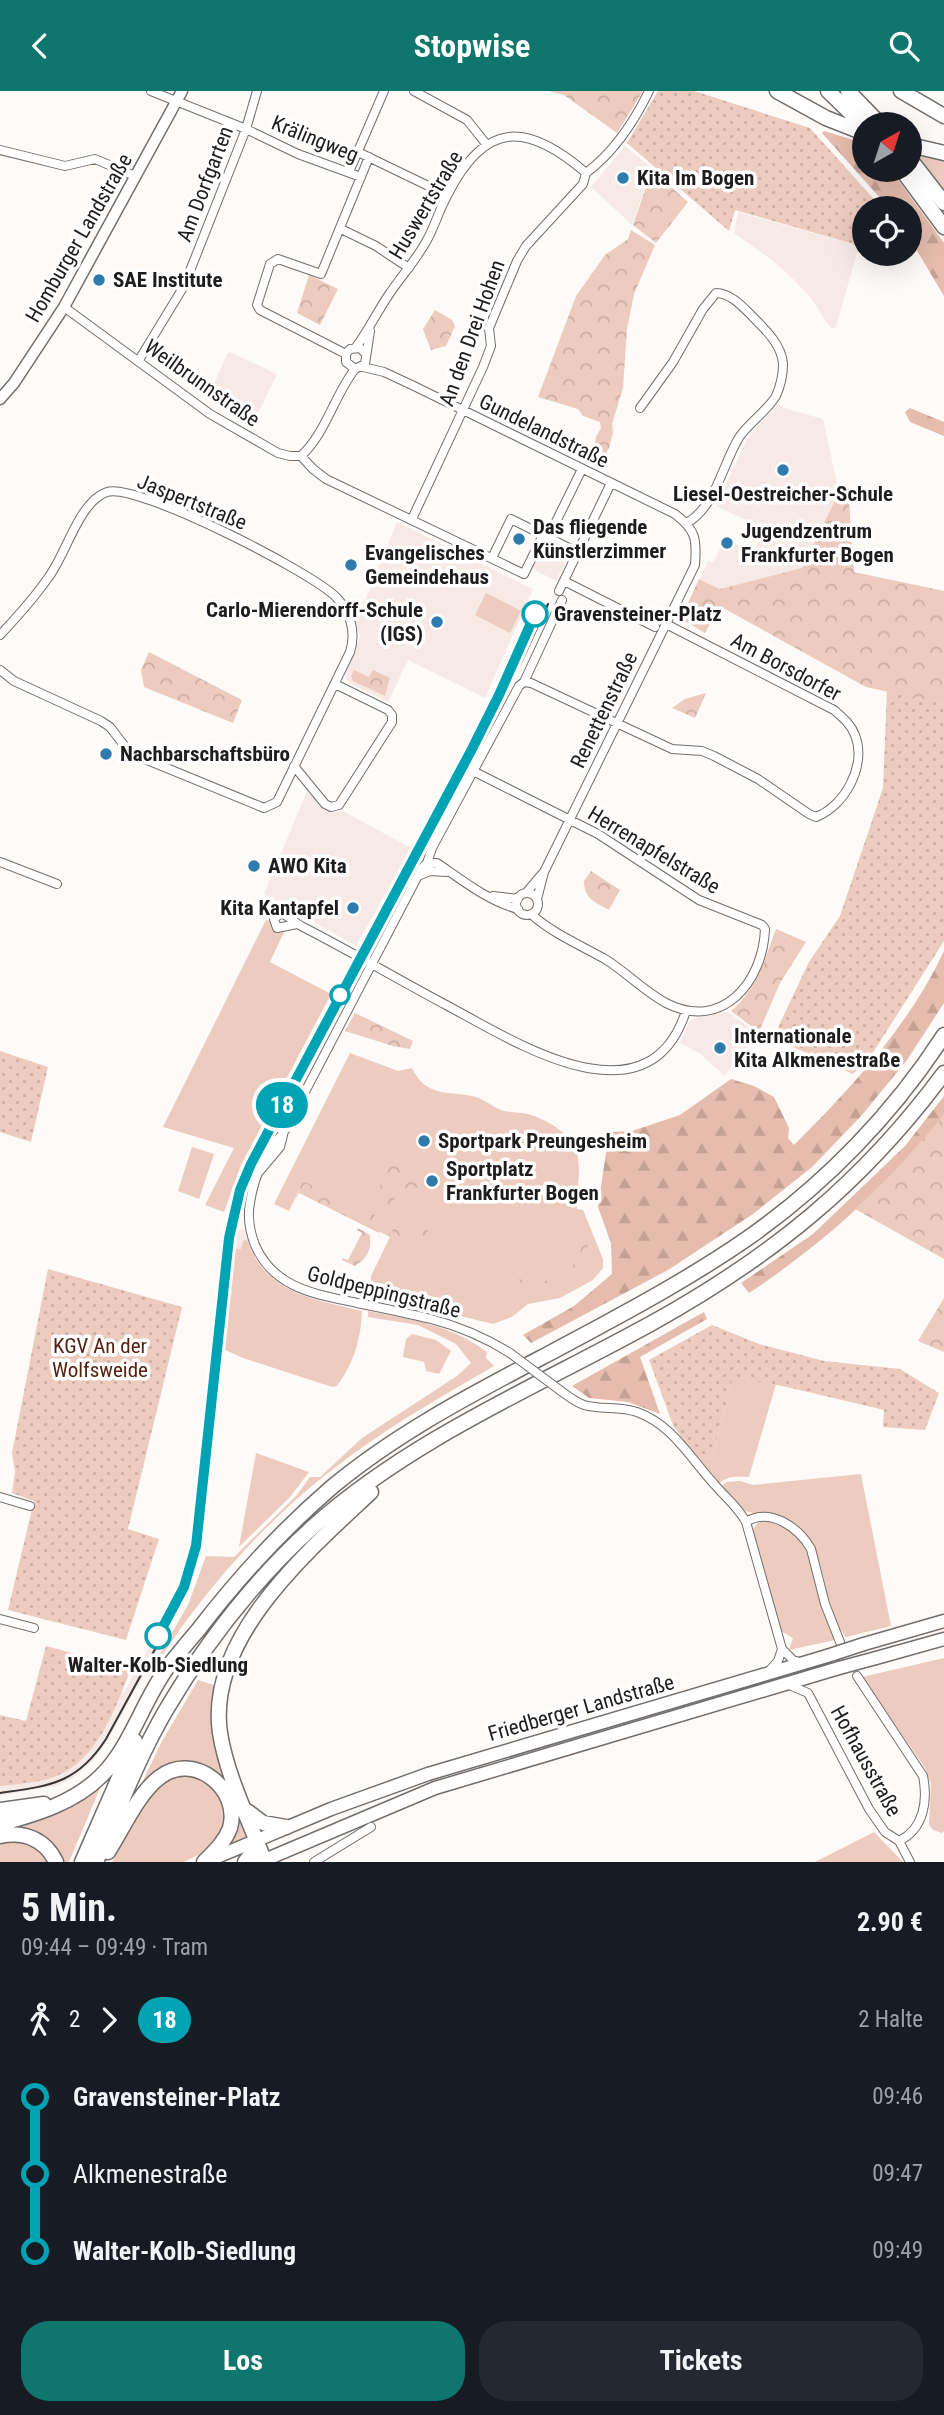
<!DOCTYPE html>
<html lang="de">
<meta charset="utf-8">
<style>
:root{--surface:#171b24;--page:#242831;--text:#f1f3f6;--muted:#9ea1a6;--accent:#0f766e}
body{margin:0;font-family:"Roboto Condensed",sans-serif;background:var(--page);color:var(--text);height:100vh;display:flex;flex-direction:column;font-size:26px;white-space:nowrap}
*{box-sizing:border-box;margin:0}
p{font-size:23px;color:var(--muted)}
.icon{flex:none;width:38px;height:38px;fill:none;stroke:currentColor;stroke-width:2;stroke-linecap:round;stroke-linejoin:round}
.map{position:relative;height:1771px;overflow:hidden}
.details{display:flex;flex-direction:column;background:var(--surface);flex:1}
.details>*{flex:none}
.badge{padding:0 14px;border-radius:23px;font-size:24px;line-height:46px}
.needle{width:46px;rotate:39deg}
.tools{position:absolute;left:852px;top:21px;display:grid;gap:14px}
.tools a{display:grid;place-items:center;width:70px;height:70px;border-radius:50%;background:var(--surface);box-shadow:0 7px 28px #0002;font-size:35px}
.map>.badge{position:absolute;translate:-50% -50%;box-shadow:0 0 0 4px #fff}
.legs{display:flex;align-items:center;gap:10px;height:77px;padding:0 21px;font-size:23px}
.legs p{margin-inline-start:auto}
.summary{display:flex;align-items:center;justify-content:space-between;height:119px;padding:0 21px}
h1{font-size:38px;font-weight:700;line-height:52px}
.button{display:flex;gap:14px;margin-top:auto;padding:14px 21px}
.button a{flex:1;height:80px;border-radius:28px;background:var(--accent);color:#fff;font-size:28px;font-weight:700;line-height:80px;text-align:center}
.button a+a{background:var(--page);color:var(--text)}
ul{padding:0 21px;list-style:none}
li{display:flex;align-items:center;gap:24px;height:77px;font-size:26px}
li i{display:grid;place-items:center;width:10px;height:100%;margin:0 9px;background:currentColor}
li i::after{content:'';width:18px;height:18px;margin:-9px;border:5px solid;border-radius:50%;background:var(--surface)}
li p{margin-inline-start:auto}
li:first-child i{background:linear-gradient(#0000 50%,currentColor 0)}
li:last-child i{background:linear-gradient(currentColor 50%,#0000 0)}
header{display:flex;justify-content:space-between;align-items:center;height:91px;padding:0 21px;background:var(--accent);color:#fff;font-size:32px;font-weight:700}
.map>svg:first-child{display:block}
</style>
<header><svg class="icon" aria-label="back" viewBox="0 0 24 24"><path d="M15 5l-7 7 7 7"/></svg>Stopwise<svg class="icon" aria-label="search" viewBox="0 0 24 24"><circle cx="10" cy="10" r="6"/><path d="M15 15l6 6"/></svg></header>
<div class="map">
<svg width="944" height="1771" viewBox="0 0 944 1771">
<defs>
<pattern id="forest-firs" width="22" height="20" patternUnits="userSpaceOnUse" patternTransform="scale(1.75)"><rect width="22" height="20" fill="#e5bcad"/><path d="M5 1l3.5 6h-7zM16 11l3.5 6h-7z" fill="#c4a194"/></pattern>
<pattern id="park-crowns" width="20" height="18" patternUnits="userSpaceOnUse" patternTransform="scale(1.75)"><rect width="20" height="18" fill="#edcbbf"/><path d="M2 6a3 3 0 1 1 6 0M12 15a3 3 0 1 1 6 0" fill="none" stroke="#cbaea4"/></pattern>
<pattern id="garden-dots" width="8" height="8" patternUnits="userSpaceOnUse" patternTransform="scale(1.75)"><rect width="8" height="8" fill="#edcbbf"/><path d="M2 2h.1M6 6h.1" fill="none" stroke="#cbaea4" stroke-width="1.8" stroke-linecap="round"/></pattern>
</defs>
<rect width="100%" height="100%" fill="#fefaf8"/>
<path fill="#f7eae6" d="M625 55 652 77 632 134 591 96Z
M738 121 859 155 836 236 833 238 829 235 811 207 793 188 773 170 734 142Z
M230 261 277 283 252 335 209 305 227 263Z
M778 313 787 318 823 328 839 401 802 477 720 498 700 488 708 470 713 472 725 447 753 461 764 438 716 415 747 348Z
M397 431 533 498 485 607 408 569 388 611 351 593 346 588 347 580 360 546 351 516 365 509Z
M544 450 570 463 556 490 531 477Z
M508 578 517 583 425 755 418 752Z
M307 700 325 719 337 721 343 720 411 757 356 855 264 803Z
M416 757 422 760 411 781 368 861H361Z
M353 875 359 878 337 920 331 917Z
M329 921 335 924 282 1025 245 1101 236 1139 244 1138 247 1148 243 1150 242 1159 235 1158 229 1190 223 1258 215 1257 228 1135 236 1102 245 1082Z
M728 921 754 940 757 946 724 985 701 963 680 952 689 931 696 927Z
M215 1262 222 1263 202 1456 190 1498 161 1551 155 1548 182 1495 193 1454Z
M151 1552 159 1556 108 1649 92 1671 73 1687 56 1695 0 1705V1695L53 1686 79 1670 100 1644 121 1602 124 1601Z"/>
<path fill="#edcbbf" d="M919 65 944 70V99Z
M486 502 521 520 510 542 475 524Z
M266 829 270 830 276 840 284 841 270 871 331 903 241 1074 224 1121 205 1114 234 1057 163 1036Z
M350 962 398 980 412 977C426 1006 446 1000 472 1005 483 1007 491 1015 501 1019 510 1022 520 1021 528 1023 548 1029 572 1043 577 1063 582 1080 576 1100 577 1118L583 1119 603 1168V1177L593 1189 560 1207 528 1213 512 1226 493 1233 371 1203V1185L390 1146 299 1099 289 1120 274 1113Z
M192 1056 214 1063 199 1108 178 1100Z
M247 1148C265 1203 314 1208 362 1220 361 1248 354 1272 337 1295L332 1296 243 1267 223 1258 233 1158H241L243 1150Z
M368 1220C413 1229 449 1233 487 1261L486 1267 494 1275C446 1303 398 1330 353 1363 278 1417 210 1490 160 1568H157L188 1514 206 1465 234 1466 296 1405 310 1386H320L362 1347 457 1285 471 1272 456 1253 418 1234 368 1226Z
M412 1243 436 1249 451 1260 439 1283 426 1280 424 1271 403 1266 406 1248Z
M733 1286 776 1293 749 1386C736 1385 728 1385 718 1393L696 1368 712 1367Z
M256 1362 309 1381 290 1406 239 1456Z
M861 1383 891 1535 846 1546C821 1515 829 1470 804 1441 787 1421 770 1427 749 1421 739 1419 728 1404 721 1396L726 1391 740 1390 753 1394Z
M765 1430C810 1439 808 1466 818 1503 823 1518 829 1534 835 1549L789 1559 793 1547 781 1540 752 1439 758 1432Z
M944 1567V1740L942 1742 933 1739 929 1734 931 1693 925 1677 862 1586Z
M198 1589 217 1595 215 1618 250 1746 217 1761 232 1706 177 1675 129 1719 161 1652Z
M187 1680 217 1694 229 1727 212 1757 184 1771H112L137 1723 162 1688Z
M103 1690 69 1771H61L0 1735Z
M874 1741 903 1771H815Z
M0 1747 34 1750 53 1771H0Z"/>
<path fill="url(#forest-firs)" d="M824 40 864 52V79H891L944 152V205L910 148V117H889L822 42Z
M910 317 944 331V345L910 331 905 321Z
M944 860V912L907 969 862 1024 812 1076 753 1123 668 1179 531 1252 523 1244 574 1215 612 1183 611 1152 598 1116 609 1041 632 1040 680 1024 731 988 754 995 774 1006 789 1037 788 1047 794 1054C852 996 909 935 944 860Z
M944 1005V1024C890 1092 822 1154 749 1202L741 1192 813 1143 905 1055Z
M704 1221 707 1228 640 1266 660 1323 628 1311 589 1307 572 1295Z"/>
<path fill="url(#park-crowns)" d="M548 0H643L617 42 564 4Z
M652 79 688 111 656 152 633 134Z
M631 139 655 154 634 203 627 238 623 297 612 333 613 342 609 357 603 368 604 376 589 369 590 366 595 367 597 361 594 358 596 346 601 337 600 331 583 325 578 318 538 306 576 205 605 164 628 148Z
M309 184 338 198 320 234 297 222Z
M435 219 452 229 455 235 446 255 431 259 423 238Z
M839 401 849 411 854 481 944 500V613L866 596 725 518 715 524 705 542 681 528 699 488 720 498 802 477Z
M149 561 242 609 233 632 144 596 141 579Z
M354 579 369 586 373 579 390 587 385 605 353 590 351 585Z
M706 602 695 627 672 617 685 608Z
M591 780 620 799 609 819C594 811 584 807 584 790Z
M776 838 806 851 780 892 759 941 731 920C758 897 764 869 776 838Z
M355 922 413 950 410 958 393 955 345 940Z
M944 1024V1168L855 1118 897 1078Z
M393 1070 426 1088 427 1094C421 1098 418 1096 410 1097 394 1101 390 1115 390 1129 376 1111 377 1086 393 1070Z
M303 1090 374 1124 381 1133 379 1142 299 1102 294 1111Z
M567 1117V1127L583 1133 591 1141 583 1175 559 1201 545 1195 523 1191 507 1202 519 1188 526 1190 530 1182 562 1197 583 1154 564 1144 566 1141 585 1151 590 1141 567 1129 561 1139 558 1137 561 1126Z
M423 1132 428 1141 423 1150 409 1143 399 1163 412 1170 408 1178 398 1170 381 1165 390 1146 388 1145 395 1136 407 1139Z
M358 1137 370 1144C371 1160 368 1166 355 1175L342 1169V1167L348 1169 362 1142 357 1139Z
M944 1207V1261L918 1250Z"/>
<path fill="url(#garden-dots)" d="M658 0H694L810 37 882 117H864V156L735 119 729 140 627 52Z
M887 600 944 613V850L872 963 853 983 773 947 809 871 840 825 883 697Z
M0 960 48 976 31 1051 0 1041Z
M48 1178 182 1216 128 1438 159 1448 126 1549 8 1519 34 1410 12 1402 15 1381 12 1362Z
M712 1234 759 1253 824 1270 900 1278 939 1302 925 1339 883 1336 884 1319 787 1296 733 1286 712 1367 696 1368 673 1334 649 1269Z
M46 1555 131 1578C115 1617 98 1670 54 1686 36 1692 18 1693 0 1695V1624L26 1630Z"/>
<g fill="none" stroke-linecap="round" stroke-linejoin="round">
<defs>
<path id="street" d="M151 0 246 38 298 63 361 86
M414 0 467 29 487 54
M0 59 65 75 95 68 135 85
M358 61 447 104
M349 81 384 0
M586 82C614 61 634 31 649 0
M341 138 376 155 409 177
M64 216 210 323 278 362 290 365H301
M356 256C369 239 378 219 390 202 402 184 417 168 427 149 435 135 439 119 447 105 485 29 527 31 586 82
M346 263 260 219 257 214 270 173 278 168 321 183 369 66
M366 263 360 257 350 258 346 263V271L355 278 365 273 370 240
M139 269 184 195 246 38 257 0
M363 276 384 281 414 295 675 423C696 439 697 448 695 474L544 781 537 808
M640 317 673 271 703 218 716 202C730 202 742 215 751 224 765 238 782 254 783 273 783 284 780 296 776 305 767 320 750 331 740 345 722 373 717 414 687 432
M301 365 313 378 326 388 524 483 543 444
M301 365C326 342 334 305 355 278
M412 428 483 276 491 255 489 237 517 170 526 155 583 93 586 82
M548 447 582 378
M492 467 511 428 577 461
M564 490 655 536
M559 500 611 392
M0 544C17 526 34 507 48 487 66 464 79 410 107 401 136 391 314 482 337 507 351 522 356 542 350 561L277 711 264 717 130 662 110 636 101 630 14 590 0 579
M524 591 531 592 672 658 702 660 714 665 758 688 809 723 816 726C845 715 867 674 855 644 851 633 842 626 834 619L666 533
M294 675 325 713 331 716 339 714 392 631V624L388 619 335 593
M473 680 598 743 699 809 762 834 765 838C763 891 722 941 666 912 644 900 626 881 605 868 580 854 552 842 531 823
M0 771 57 793
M427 772 432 757 519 595 524 591 562 509
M418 785 430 780 446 781
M526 802 542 783
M516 813a11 11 0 1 1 22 0a11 11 0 1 1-22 0Z
M493 805 518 808
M297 833 277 837 274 828 281 822C289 825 295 832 303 836 352 861 399 889 448 915 515 951 648 1037 686 920
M259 1081 280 1056 283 1044
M510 1262C486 1247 458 1235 431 1228 407 1222 382 1217 357 1212 316 1203 274 1198 255 1154 250 1141 247 1127 250 1112 254 1085 264 1062 284 1041L422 777 427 772H437C462 789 488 810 518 818
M561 1300C568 1305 575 1311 584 1314 601 1319 619 1315 637 1321 673 1334 690 1367 715 1394 726 1407 738 1416 746 1431L782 1558 793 1569 802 1572
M0 1406 30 1415
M746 1431C771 1416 799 1437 811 1458L825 1513 840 1551
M0 1528 34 1537
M770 1579 778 1570 782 1558
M857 1585 923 1685C928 1710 924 1738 899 1750
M787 1593 808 1602 869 1718 885 1741 899 1750 910 1771
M314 1771 371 1736"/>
<path id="secondary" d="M0 308 14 292 64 216 182 0"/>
<path id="primary" d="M864 1553 944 1530
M876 1567 944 1548
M205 1771 331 1718 428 1683 827 1565
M260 1771 435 1697 839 1577"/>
<path id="highway" d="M777 0 826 27 864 42
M828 0 864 35
M848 0 880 33
M901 0 944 25
M910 54 944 62
M910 68 944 112
M902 79 944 136
M0 1719 44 1713
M247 1720 263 1732 286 1736
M0 1733C36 1723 74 1712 101 1685 130 1657 143 1610 167 1577 177 1564 188 1551 199 1538 239 1486 282 1439 332 1396 398 1341 476 1301 552 1261 619 1225 686 1190 748 1147 825 1093 893 1023 944 944
M0 1745C24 1740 45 1748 56 1771
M108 1761C122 1739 139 1701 160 1686 194 1660 241 1698 230 1737 225 1751 214 1761 204 1771
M264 1769C249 1728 227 1686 220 1642 206 1547 308 1460 371 1401
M82 1771 135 1650
M96 1771C118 1720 138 1667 166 1619 206 1551 256 1487 315 1434 413 1347 538 1295 652 1232 771 1166 863 1092 944 982
M245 1771 253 1760 256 1749"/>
</defs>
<use href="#street" stroke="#716e6c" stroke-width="10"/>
<use href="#secondary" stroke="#716e6c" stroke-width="13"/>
<use href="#primary" stroke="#716e6c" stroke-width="15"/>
<use href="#highway" stroke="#716e6c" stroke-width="17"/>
<use href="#street" stroke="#fff" stroke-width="8"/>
<use href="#secondary" stroke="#fff" stroke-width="10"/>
<use href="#primary" stroke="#fff" stroke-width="12"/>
<use href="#highway" stroke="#fff" stroke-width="14"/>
<path stroke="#373535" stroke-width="2" d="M0 1702C49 1695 77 1693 106 1648L183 1507 195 1478 200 1456 233 1148 240 1112 254 1075 521 572 548 513"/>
<defs>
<path id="street-bridge" d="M510 1262 561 1300"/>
<path id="primary-bridge" d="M827 1565 864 1553
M839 1577 876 1567"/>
</defs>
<use href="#street-bridge" stroke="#716e6c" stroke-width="10" stroke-linecap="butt"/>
<use href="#primary-bridge" stroke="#716e6c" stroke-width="15" stroke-linecap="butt"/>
<use href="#street-bridge" stroke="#fff" stroke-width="8"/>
<use href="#primary-bridge" stroke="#fff" stroke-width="12"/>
</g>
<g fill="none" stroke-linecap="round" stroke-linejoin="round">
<defs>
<path id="line-1" d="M158 1545 184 1496 196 1455 229 1147 240 1099 251 1073 472 658 499 604 535 523"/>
</defs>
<use href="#line-1" stroke="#fff" stroke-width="16"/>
<use href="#line-1" stroke="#00a3b4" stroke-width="10"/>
</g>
<g fill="#2e7bad" stroke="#fff" stroke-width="2.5">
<circle cx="623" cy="87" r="7"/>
<circle cx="99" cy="189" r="7"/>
<circle cx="783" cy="379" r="7"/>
<circle cx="519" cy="448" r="7"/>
<circle cx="727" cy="452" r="7"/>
<circle cx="351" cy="474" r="7"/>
<circle cx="437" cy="531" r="7"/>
<circle cx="106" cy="663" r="7"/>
<circle cx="254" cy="775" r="7"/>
<circle cx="353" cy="817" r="7"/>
<circle cx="720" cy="957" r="7"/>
<circle cx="424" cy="1050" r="7"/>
<circle cx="432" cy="1090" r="7"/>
</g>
<g fill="#fff" stroke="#00a3b4" stroke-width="3.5">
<circle cx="535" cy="523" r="12"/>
<circle cx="340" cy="904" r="9"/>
<circle cx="158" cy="1545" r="12"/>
</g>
<g text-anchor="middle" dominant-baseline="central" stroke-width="7" stroke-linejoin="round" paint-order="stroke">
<g font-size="21" fill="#1e1c1c" stroke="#fff">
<text transform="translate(315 48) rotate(22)">Krälingweg</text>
<text transform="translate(205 93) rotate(-69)">Am Dorfgarten</text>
<text transform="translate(426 114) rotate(-59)">Huswertstraße</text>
<text transform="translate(79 147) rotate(-60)">Homburger Landstraße</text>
<text transform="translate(472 242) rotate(-70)">An den Drei Hohen</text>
<text transform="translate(202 292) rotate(35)">Weilbrunnstraße</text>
<text transform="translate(544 340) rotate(26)">Gundelandstraße</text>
<text transform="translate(192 411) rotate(22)">Jaspertstraße</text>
<text transform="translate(786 576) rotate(28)">Am Borsdorfer</text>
<text transform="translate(604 619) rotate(-64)">Renettenstraße</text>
<text transform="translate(654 759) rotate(31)">Herrenapfelstraße</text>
<text transform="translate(384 1201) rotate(14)">Goldpeppingstraße</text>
<text transform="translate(581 1617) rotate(-16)">Friedberger Landstraße</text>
<text transform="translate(866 1670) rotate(61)">Hofhausstraße</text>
</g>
<g font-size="21" font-weight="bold" fill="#1e1c1c" stroke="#fff" text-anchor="start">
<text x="637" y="87">Kita Im Bogen</text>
<text x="113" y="189">SAE Institute</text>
<text x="783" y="403" text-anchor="middle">Liesel-Oestreicher-Schule</text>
<text x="533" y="436">Das fliegende<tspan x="533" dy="24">Künstlerzimmer</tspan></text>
<text x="741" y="440">Jugendzentrum<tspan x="741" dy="24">Frankfurter Bogen</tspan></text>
<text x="365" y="462">Evangelisches<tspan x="365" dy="24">Gemeindehaus</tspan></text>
<text x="423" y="519" text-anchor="end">Carlo-Mierendorff-Schule<tspan x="423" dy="24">(IGS)</tspan></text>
<text x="120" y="663">Nachbarschaftsbüro</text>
<text x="268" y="775">AWO Kita</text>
<text x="339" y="817" text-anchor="end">Kita Kantapfel</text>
<text x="734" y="945">Internationale<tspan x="734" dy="24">Kita Alkmenestraße</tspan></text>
<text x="438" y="1050">Sportpark Preungesheim</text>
<text x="446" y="1078">Sportplatz<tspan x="446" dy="24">Frankfurter Bogen</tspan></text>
</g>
<g font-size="21" font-weight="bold" fill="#1e1c1c" stroke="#fff" text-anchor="start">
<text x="554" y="523">Gravensteiner-Platz</text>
<text x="158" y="1574" text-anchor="middle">Walter-Kolb-Siedlung</text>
</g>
<g font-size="21" fill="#55220f" stroke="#fff">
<text x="100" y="1255">KGV An der<tspan x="100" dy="24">Wolfsweide</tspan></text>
</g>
</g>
</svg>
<div class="tools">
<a><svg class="needle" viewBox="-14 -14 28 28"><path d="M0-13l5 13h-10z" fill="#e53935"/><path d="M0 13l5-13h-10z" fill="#9ea1a6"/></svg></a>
<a><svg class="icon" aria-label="locate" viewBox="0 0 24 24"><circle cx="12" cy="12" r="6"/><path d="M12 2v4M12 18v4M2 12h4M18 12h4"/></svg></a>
</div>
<b class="badge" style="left:282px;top:1014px;background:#00a3b4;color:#fff">18</b>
</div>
<section class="details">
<div class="summary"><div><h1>5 Min.</h1><p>09:44 – 09:49 · Tram</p></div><b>2.90 €</b></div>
<div class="legs"><svg class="icon" aria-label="walk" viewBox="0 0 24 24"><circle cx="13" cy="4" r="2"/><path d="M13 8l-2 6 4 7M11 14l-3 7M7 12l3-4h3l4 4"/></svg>2<svg class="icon" aria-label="forward" viewBox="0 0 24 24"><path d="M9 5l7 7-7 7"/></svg><b class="badge" style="background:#00a3b4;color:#fff">18</b><p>2 Halte</p></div>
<ul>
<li><i style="color:#00a3b4"></i><b>Gravensteiner-Platz</b><p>09:46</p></li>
<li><i style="color:#00a3b4"></i><span>Alkmenestraße</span><p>09:47</p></li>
<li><i style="color:#00a3b4"></i><b>Walter-Kolb-Siedlung</b><p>09:49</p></li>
</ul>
<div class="button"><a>Los</a><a>Tickets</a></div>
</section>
